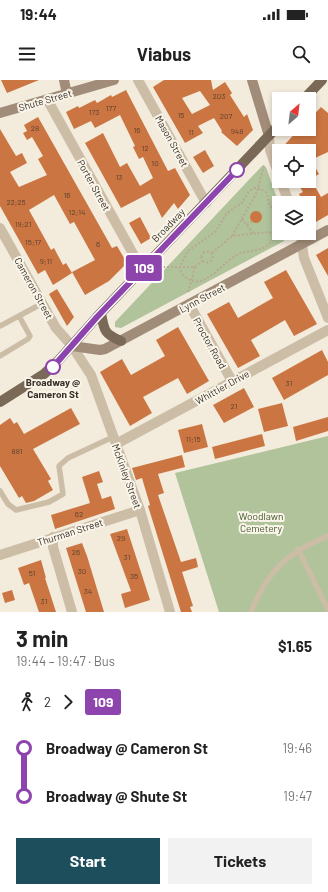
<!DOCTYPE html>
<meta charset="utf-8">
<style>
:root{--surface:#fff;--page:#f2f2f2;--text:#222;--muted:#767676;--accent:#1c4f5b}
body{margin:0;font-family:Barlow,sans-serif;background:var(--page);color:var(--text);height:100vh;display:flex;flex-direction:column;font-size:15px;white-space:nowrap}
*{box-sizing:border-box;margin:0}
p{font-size:13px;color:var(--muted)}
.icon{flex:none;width:22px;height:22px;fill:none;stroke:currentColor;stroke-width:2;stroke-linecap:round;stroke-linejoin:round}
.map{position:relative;height:532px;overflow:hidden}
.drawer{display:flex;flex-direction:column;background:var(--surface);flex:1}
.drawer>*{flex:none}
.badge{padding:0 8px;border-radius:3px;font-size:14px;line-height:26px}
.needle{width:26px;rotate:28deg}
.controls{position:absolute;left:272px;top:12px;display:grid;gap:8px}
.controls a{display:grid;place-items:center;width:44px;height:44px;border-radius:0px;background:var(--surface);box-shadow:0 2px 6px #0003;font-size:20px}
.map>.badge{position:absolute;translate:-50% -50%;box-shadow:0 0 0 2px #fff}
.legs{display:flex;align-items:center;gap:6px;height:44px;padding:0 16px;font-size:13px}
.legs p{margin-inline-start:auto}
.head{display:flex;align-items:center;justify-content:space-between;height:68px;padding:0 16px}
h1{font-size:22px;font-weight:700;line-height:30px}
.button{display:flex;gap:8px;margin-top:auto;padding:8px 16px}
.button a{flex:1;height:46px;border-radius:0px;background:var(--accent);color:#fff;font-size:16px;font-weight:700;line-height:46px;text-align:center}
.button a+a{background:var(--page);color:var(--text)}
ul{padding:0 16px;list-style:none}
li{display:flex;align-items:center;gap:14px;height:48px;font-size:15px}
li i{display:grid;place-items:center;width:6px;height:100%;margin:0 5px;background:currentColor}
li i::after{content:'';width:10px;height:10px;margin:-5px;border:3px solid;border-radius:50%;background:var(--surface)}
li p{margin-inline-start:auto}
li:first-child i{background:linear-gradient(#0000 50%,currentColor 0)}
li:last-child i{background:linear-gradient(currentColor 50%,#0000 0)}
.status{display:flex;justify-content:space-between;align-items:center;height:28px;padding:0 20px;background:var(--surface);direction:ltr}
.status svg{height:11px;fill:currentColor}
header{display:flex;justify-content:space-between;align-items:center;height:52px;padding:0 16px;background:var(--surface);font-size:18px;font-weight:700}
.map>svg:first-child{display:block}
</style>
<div class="status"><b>19:44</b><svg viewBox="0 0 49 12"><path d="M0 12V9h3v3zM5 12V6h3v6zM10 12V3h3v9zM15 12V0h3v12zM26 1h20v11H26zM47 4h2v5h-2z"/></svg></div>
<header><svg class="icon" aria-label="menu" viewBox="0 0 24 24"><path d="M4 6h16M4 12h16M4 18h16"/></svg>Viabus<svg class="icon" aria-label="search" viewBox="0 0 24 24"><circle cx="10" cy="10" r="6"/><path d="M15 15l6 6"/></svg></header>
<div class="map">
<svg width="328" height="532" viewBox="0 0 328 532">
<rect width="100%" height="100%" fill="#f3ebdc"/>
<path fill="#b0c39b" d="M262 86 266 87 279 124V153H287L284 161 121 248 115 247V242Z
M328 356V532H219L175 393Z"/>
<path fill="#cb7642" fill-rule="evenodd" d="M1 0H39L7 13Z
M164 0H211L213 10 225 2 232 13 230 15 244 37 247 34 253 50 237 66 221 52 222 51 214 38 198 46 203 53 185 63 153 7ZM200 11 210 25 192 34 182 18Z
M126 10 168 91 175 88 190 115 178 129 174 123 162 138 150 113 121 128 85 63 103 53 120 87 127 83 140 106 153 98 143 77 139 79 133 67 135 66 120 35 95 48 91 41 74 49 66 32 78 26 79 28 95 20 97 23 111 15 112 17Z
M321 27 328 33V72L311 80 319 94 309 100V71H279L299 49H309V40Z
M38 37 112 168 117 166 127 183 109 201 85 215 72 192 95 180 74 142 70 144 54 115 29 130 51 170 54 168 63 185 66 183 72 193 53 205 45 190 38 194 0 126V49L16 76 22 73 27 83 10 92 19 107 47 95 38 79 43 76 32 57 27 60 23 53 27 51 24 45Z
M205 70 214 86 203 93 193 77Z
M296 101H312L321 117 328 113V135L316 142 309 131V123H304L299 114 303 112Z
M250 137a6 6 0 1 1 12 0a6 6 0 1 1-12 0Z
M140 137 151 158 141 164 129 143Z
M328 168V196L316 175Z
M286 190 317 244 294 256 285 240 251 260 260 276 238 288 207 234 229 222 238 238 273 218 264 202Z
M57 209 74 237 67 246 49 214Z
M178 247 209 301 187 314 178 298 143 317 152 333 130 346 100 292 122 279 131 295 165 276 156 260Z
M322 270 328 282V295L284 320 272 298Z
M244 308 254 327 224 343 213 325Z
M282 323 288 346 264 352 258 329Z
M71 328 80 344 33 369 51 399 48 401 53 410 34 421 26 423 22 416 19 418 0 386V345L10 338 14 344 17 342 24 354Z
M328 337V351L296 361 293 347Z
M202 344 208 367 184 373 178 350Z
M262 354 265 366 215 379 212 367Z
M182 375 185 387 158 394 164 413 158 415 181 482 196 478 198 487 182 492 193 526 190 527 192 532H181L148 426 150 425 142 398 136 400 132 388Z
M99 391 103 402 97 404 102 419 111 416 115 429 55 449 51 435 90 423 82 397Z
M127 449 150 520 125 528 121 514 131 511 110 454Z
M82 463 87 476 104 532H86L66 468Z
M41 480 46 498H45L56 532H39L29 503 24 505 18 488Z
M12 510 15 520 5 523 2 513Z"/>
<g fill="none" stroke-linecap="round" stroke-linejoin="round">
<path stroke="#b8a791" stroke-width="2" stroke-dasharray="2 2" stroke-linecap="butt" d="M254 108H258L266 112C268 116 268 120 269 124 271 128 274 131 276 134 281 146 275 163 263 168 255 172 245 170 237 175 224 181 205 210 188 199 183 196 180 192 180 186L188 171 215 152 227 133 242 123 249 111Z
M242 139 253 153
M247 145 252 141
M232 156 257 112 264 85
M201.5 177a5.5 5.5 0 1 1 11 0a5.5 5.5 0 1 1-11 0Z
M212 173 232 156 268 152 291 158
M159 187H195L188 213
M195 187 202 181"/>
<path stroke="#ccbda7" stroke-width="5.5" d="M0 246 43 223
M0 276 28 259 30 256 19 236
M0 411 8 424 16 430 49 422 63 414 59 386 68 378 113 357
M298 469 328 530
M251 532C267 491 288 472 328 456"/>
<path stroke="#ccbda7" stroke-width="10" d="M138 0 206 123
M47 19 142 190
M269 56 270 70 279 95
M281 101 289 123
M0 148 56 248 72 266 91 295 140 430 170 532
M300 153 304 178 328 238
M189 224 232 301
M116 364 328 250
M53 457V467L72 532
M0 475 140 430"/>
<path stroke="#a08c78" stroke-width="10" d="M64 0 67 14
M252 0 269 56
M0 33 114 0
M72 266 100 270 105 269 328 150"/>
<path stroke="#7b6958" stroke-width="10" d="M304 19 322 0
M101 233C104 250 104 254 121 261
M0 322 44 294 58 281 97 237 279 45"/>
</g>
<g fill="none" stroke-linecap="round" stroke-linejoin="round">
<defs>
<path id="line-1" d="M53 287 97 237 237 90"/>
</defs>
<use href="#line-1" stroke="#fff" stroke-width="9"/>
<use href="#line-1" stroke="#8e44ad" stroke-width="6"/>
</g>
<g fill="#fff" stroke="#8e44ad" stroke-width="2">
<circle cx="237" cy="90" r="7"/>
<circle cx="53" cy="287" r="7"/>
</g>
<g text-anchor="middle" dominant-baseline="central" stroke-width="4" stroke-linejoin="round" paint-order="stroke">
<g font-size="8" fill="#5d412e">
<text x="219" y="16">203</text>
<text x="111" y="28">177</text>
<text x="94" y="32">173</text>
<text x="181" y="35">15</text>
<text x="226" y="36">207</text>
<text x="35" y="48">28</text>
<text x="137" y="50">16</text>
<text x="237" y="51">948</text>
<text x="191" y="52">11</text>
<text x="145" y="68">12</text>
<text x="155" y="83">10</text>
<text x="119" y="97">13</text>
<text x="67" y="115">16</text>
<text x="16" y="122">23;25</text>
<text x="77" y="132">12;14</text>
<text x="23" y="144">19;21</text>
<text x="33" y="162">15;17</text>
<text x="98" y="164">6</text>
<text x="46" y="181">9;11</text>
<text x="289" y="303">31</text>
<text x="234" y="326">21</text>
<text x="193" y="359">11;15</text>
<text x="17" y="371">881</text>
<text x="79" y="434">62</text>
<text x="121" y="458">29</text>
<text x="76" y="472">26</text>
<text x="127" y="477">31</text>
<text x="82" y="491">30</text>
<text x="32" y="493">51</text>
<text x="134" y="496">35</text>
<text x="88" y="511">34</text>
<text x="44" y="521">31</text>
</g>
<g font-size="10" fill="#382f28" stroke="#faf5e9">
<text transform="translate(45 20) rotate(-16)">Shute Street</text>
<text transform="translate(172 61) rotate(61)">Mason Street</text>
<text transform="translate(94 105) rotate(61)">Porter Street</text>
<text transform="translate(168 145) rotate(-46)">Broadway</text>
<text transform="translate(34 208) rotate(61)">Cameron Street</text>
<text transform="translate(202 218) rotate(-28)">Lynn Street</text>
<text transform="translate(210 263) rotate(61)">Proctor Road</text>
<text transform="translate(222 307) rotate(-29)">Whittier Drive</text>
<text transform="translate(127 396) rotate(70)">McKinley Street</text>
<text transform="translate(70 452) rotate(-18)">Thurman Street</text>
</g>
<g font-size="10" font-weight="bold" fill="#382f28" stroke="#faf5e9">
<text x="53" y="302">Broadway @<tspan x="53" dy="12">Cameron St</tspan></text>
</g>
<g font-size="10" fill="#41572b" stroke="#faf5e9">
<text x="261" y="436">Woodlawn<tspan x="261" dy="12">Cemetery</tspan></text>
</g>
</g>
</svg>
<div class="controls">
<a><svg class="needle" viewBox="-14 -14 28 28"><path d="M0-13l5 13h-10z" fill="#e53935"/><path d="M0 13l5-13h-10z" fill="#767676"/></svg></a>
<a><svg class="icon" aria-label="locate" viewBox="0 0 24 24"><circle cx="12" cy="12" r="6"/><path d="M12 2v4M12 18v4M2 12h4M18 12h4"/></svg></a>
<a><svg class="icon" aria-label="layers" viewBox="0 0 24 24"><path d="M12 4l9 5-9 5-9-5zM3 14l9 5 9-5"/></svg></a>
</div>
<b class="badge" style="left:144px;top:188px;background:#8e44ad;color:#fff">109</b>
</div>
<section class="drawer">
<div class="head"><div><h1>3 min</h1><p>19:44 – 19:47 · Bus</p></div><b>$1.65</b></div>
<div class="legs"><svg class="icon" aria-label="walk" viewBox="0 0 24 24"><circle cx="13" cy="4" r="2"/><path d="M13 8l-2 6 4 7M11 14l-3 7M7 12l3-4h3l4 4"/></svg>2<svg class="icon" aria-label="forward" viewBox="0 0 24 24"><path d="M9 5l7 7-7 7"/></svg><b class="badge" style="background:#8e44ad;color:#fff">109</b></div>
<ul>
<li><i style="color:#8e44ad"></i><b>Broadway @ Cameron St</b><p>19:46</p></li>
<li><i style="color:#8e44ad"></i><b>Broadway @ Shute St</b><p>19:47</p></li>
</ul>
<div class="button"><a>Start</a><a>Tickets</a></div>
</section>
